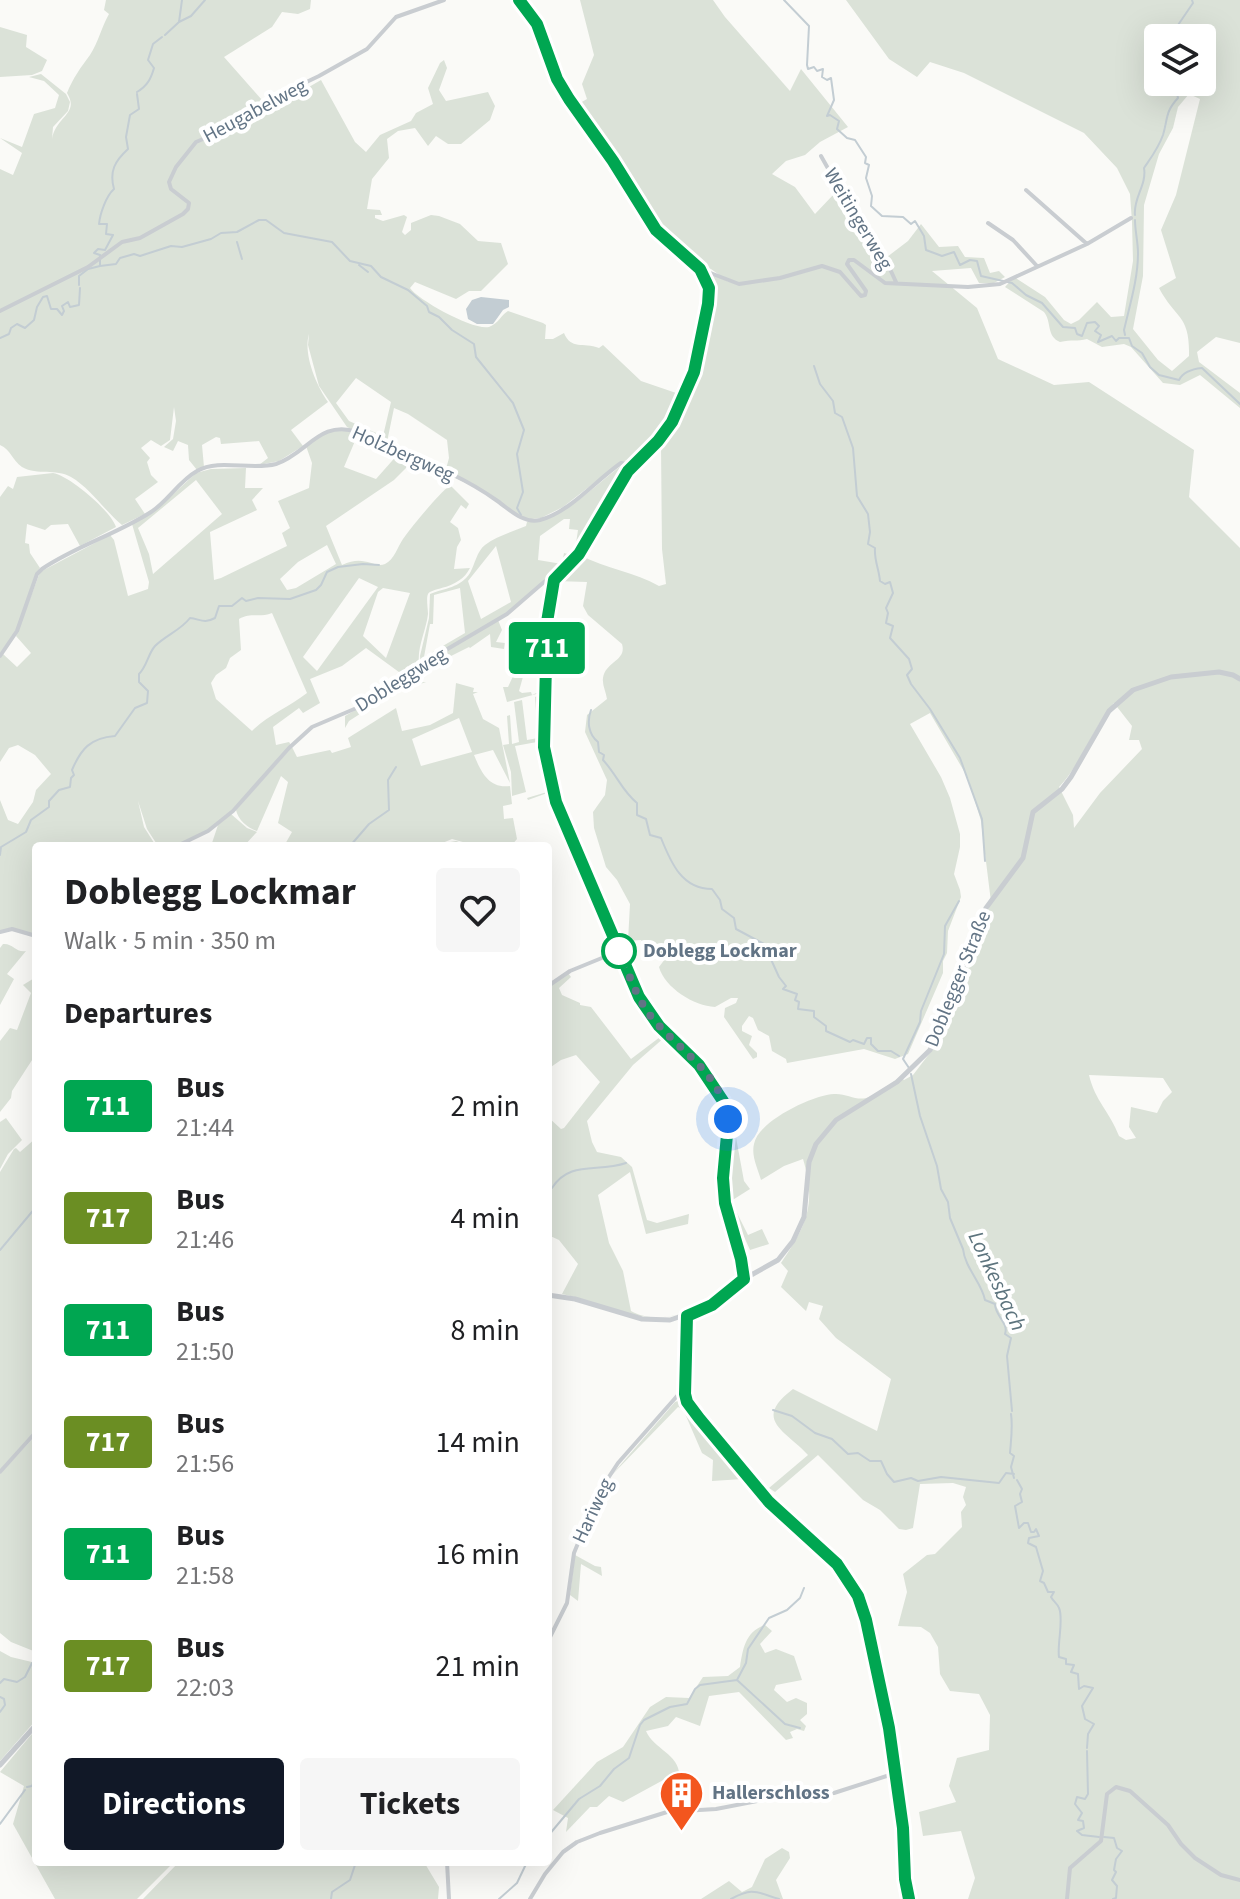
<!DOCTYPE html>
<meta charset="utf-8">
<style>
:root{--surface:#fff;--page:#f6f6f6;--text:#202124;--muted:#757577;--accent:#111827}
body{margin:0;font-family:"Source Sans 3",sans-serif;background:var(--page);color:var(--text);height:100vh;display:flex;flex-direction:column;font-size:30px;white-space:nowrap}
*{box-sizing:border-box;margin:0}
p{font-size:26px;color:var(--muted)}
.icon{flex:none;width:44px;height:44px;fill:none;stroke:currentColor;stroke-width:2;stroke-linecap:round;stroke-linejoin:round}
.map{position:relative;flex:1;overflow:hidden}
.details{position:absolute;left:32px;top:842px;width:520px;height:1024px;display:flex;flex-direction:column;background:var(--surface);border-radius:8px;box-shadow:0 8px 32px #0002}
.details>*{flex:none}
.badge{padding:0 16px;border-radius:6px;font-size:28px;line-height:52px}
.tools{position:absolute;left:1144px;top:24px;display:grid;gap:16px}
.tools a{display:grid;place-items:center;width:72px;height:72px;border-radius:8px;background:var(--surface);box-shadow:0 8px 32px #0002;font-size:40px}
.you{position:absolute;width:40px;height:40px;margin:-20px;border:6px solid #fff;border-radius:50%;background:#1a73e8;box-shadow:0 0 0 12px #1a73e833}
.map>.badge{position:absolute;translate:-50% -50%;box-shadow:0 0 0 4px #fff}
h2{padding:0 32px;font-size:30px;line-height:72px}
.round{display:grid;place-items:center;flex:none;width:84px;height:84px;border-radius:8px;background:var(--page)}
.headline{display:flex;align-items:center;justify-content:space-between;height:136px;padding:0 32px}
h1{font-size:38px;font-weight:700;line-height:60px}
.action{display:flex;gap:16px;margin-top:auto;padding:16px 32px}
.action a{flex:1;height:92px;border-radius:8px;background:var(--accent);color:#fff;font-size:32px;font-weight:700;line-height:92px;text-align:center}
.action a+a{background:var(--page);color:var(--text)}
ul{padding:0;list-style:none}
li{display:flex;align-items:center;gap:24px;height:112px;padding:0 32px}
li div{flex:1}
li b{display:block;font-size:30px}
li em{font-style:normal}
li .badge{min-width:88px;font-weight:700;text-align:center}
.map>svg:first-child{display:block}
</style>
<div class="map">
<svg width="1240" height="1899" viewBox="0 0 1240 1899">
<rect width="100%" height="100%" fill="#fafaf7"/>
<path fill="#dbe2d8" fill-rule="evenodd" d="M106 0H311L310 9 298 14 282 12 272 27 224 57 262 100 295 95 321 80 355 142 366 152 380 135 411 121 416 113 433 104 428 88 440 63 444 60 447 68 439 90 446 101 488 92 495 106 490 120 461 144H448L436 136 428 146 415 128 398 131 387 139 389 158 372 179 367 209 380 210 382 215H375V218L383 221 404 215 407 217 402 232 405 235 411 230V223L431 215 439 216 460 224 478 241 501 243 508 264 481 291H469L456 299 415 282 410 288C418 300 474 331 489 327 498 324 501 315 508 311L543 323 546 325 545 339H553L564 333C571 350 583 342 599 348L603 345 641 381 682 395 666 429 638 457 621 462 563 507 541 518 531 519 521 517 489 494 347 427 319 386 308 345 309 334C303 354 316 385 328 402L291 430 303 446 279 461 259 465 268 458 259 441 221 444 220 438 216 437 202 445 204 467 197 470 189 460 188 445 178 441 173 451 164 447 173 439 176 421 174 407 170 440 161 446 151 440 141 448 150 458 147 462 151 475 158 482 135 499 145 514 122 525C105 511 90 488 71 477 55 468 38 476 22 467 12 460 11 450 0 445V169L13 175 22 153 0 138 22 147 34 114 55 108 59 95 44 81 29 77 41 74 66 94 70 102 68 111 53 127 52 139C56 116 80 114 67 93 73 78 81 67 90 55 98 43 102 26 109 14L104 10ZM356 378 391 402 383 436 349 421 336 403ZM394 408 408 414 447 440 449 458 446 469 387 442Z
M580 0H713L725 17 790 91 801 69 848 127 820 142 805 155 786 161 772 174 795 187 815 214 833 195 887 257 908 241 921 224 939 247 958 246 965 257 984 258 990 273 999 271 1005 277 994 283H979L971 268 932 271 977 308 998 359 1054 385 1089 382 1194 450 1189 497 1240 548V1899H968L975 1878 961 1831 923 1836 919 1812 956 1802 949 1786 957 1758 989 1750 990 1715 979 1694 950 1691 940 1674 938 1647 930 1633 921 1627 898 1626 907 1592 903 1574 927 1555 935 1554 962 1527 961 1512 966 1505 963 1497 966 1487 953 1483 920 1484 913 1528 906 1530 899 1529 880 1510 863 1500 818 1455 775 1492 769 1488 808 1455C785 1430 752 1420 793 1389L877 1431 891 1379 836 1338 819 1319 823 1306 809 1302 806 1311 781 1287 788 1271 781 1263C806 1226 817 1205 803 1159L784 1166 761 1180C758 1169 751 1156 754 1144 758 1121 813 1095 834 1094 847 1093 857 1102 869 1097 879 1093 890 1084 900 1077L904 1080 913 1075 936 1045 991 902 981 821 968 778 930 713 910 724 941 777 950 798 960 834V847L954 874 960 890 961 897 948 931 947 953 943 961V973L908 1054 895 1059 864 1049 787 1063 786 1059 772 1051 769 1036 758 1030 753 1018 749 1016 742 1026V1031L752 1036 749 1045 757 1053V1057L753 1059 724 1017 725 1008 736 1003 738 998H731L715 1007C694 1006 665 988 659 967L665 959 664 957H654L641 940 628 941 630 904 617 880 606 867 594 828 593 812 605 795 607 780 585 732 587 715 607 699C606 692 602 685 603 678 606 661 627 661 622 644L588 615 583 606 587 582 555 581 580 555C606 569 635 572 659 586L666 584 662 549 661 446 668 439C669 422 683 404 690 388 703 356 714 306 705 273L710 272 729 282 711 269 700 265 661 231 605 144 584 117 580 103 587 99 582 84 594 55ZM1114 703 1132 726 1129 740H1139L1142 749 1100 793 1074 828 1073 815 1059 787C1082 763 1092 729 1114 703ZM1089 1075 1163 1078 1172 1092 1163 1101 1157 1113 1131 1107 1129 1127 1136 1138 1126 1140 1119 1136C1110 1112 1095 1101 1089 1075Z
M846 0H1240V343L1216 337 1197 352 1199 362 1240 393V408L1200 375 1180 385 1163 383 1131 347 1124 344 1102 347 1087 339C1077 342 1072 339 1060 342 1046 336 1052 322 1044 312L1005 287 1014 277 1045 297 1064 320 1071 324 1079 320 1097 302 1111 317 1124 316 1133 261 1132 222 1130 194 1117 168 1084 133 964 73 930 62 917 77 889 59ZM1158 38H1202V82H1158ZM1189 94 1200 99 1176 195 1161 230 1176 278 1159 288C1176 320 1190 314 1189 356L1172 371 1158 360 1133 329 1143 276 1144 205 1159 154 1173 128 1178 107Z
M0 27 27 35 26 47 47 60 42 71 32 75 0 77Z
M347 429 365 437 363 444 355 441 344 467 376 479 399 453 414 460 394 480 326 526 342 565C365 554 374 569 385 564 394 560 398 546 403 539 413 525 437 496 450 485L469 504 466 509 461 505 450 522 458 528 461 540 457 547 454 569 470 568C459 590 432 587 428 594 426 598 428 609 428 614 426 631 417 647 419 664L403 675 366 648 342 666 310 679 320 703 303 713 299 708 273 727 276 745 289 742 291 745C256 784 215 846 158 846L147 829 138 801 144 827 156 846H36V935L13 928 0 931V800L8 820 18 824 33 802 36 790 51 774 35 755 18 745 9 748 0 762V658L3 654 17 667 31 653 16 636 40 572 110 535 114 540 128 596 148 589 149 582 132 524 156 510 196 473 211 469 246 468 245 488H263L252 500 257 510 210 532 214 580 221 578 287 546 282 533 290 528 278 501 309 488 312 463 306 446 323 433ZM196 480 222 514 153 574 149 554 138 528ZM327 545 336 564 296 588 287 590 280 579 298 562ZM359 578 378 587 317 671 303 657ZM383 588 410 593 386 658 363 636 378 592ZM272 613 307 693C289 707 268 715 252 731L216 699 211 683 216 675 226 668 230 658 241 650 239 619C251 612 260 618 272 613Z
M622 465 628 469 614 487 581 549 575 550 578 530 569 529 570 519H564L540 536 538 560 562 564 564 553 575 556 507 613 421 664 420 656 429 618 430 594C445 588 460 588 470 573 475 564 477 551 485 545 497 536 512 532 526 526L527 522C563 520 595 485 622 465ZM496 546 511 602 481 619 468 581ZM460 588 465 633 424 657 430 624H433L434 595Z
M53 473C70 476 111 511 116 527L80 546 68 524 51 525 45 530 27 524 25 543 29 544 30 553 40 568 34 578 16 631 0 653V497L8 486 13 489 17 477Z
M498 620 502 630 496 642 505 643 504 649 491 647 490 634 470 648 469 647 409 677 410 673 422 665Z
M522 657 532 659V661L528 659 519 691 522 693 531 692 532 695 543 690 540 693 507 702 503 687H508Z
M405 677 414 682H426L391 694 349 721 345 728V716L366 704Z
M456 683 474 688 473 692H478L473 694 483 719 499 728 510 783 493 750 474 755C481 772 489 789 510 786L512 804 503 806 504 819 513 818 517 839 511 846H477L452 839 440 844 456 841 471 846 456 842 439 846H284L292 832 278 823 288 782 281 776 257 831C248 828 238 820 236 810L292 747 297 757 330 750 332 753 351 747 348 738 396 708 402 731 430 725 453 713ZM459 718 472 752 421 766 412 739Z
M540 695 543 697 542 747 550 792 528 800 527 798 547 792 537 742 515 746 526 792 512 796 511 772 503 745 509 744 507 716 510 715 512 744 519 742 514 702 522 700 527 740 538 738 535 697Z
M231 814 247 828 257 832 255 834 244 846H211L218 825Z
M3 944C13 943 16 953 26 951L7 974 14 979 0 1005V948Z
M568 973 571 977 559 988 562 995 580 1003V1005L591 1007 631 1059 664 1034C686 1055 715 1076 724 1107 729 1127 724 1150 722 1170 719 1155 724 1140 724 1125 723 1088 690 1061 665 1037L633 1065 587 1121 592 1142 597 1152 621 1157 632 1167 647 1220 657 1223 689 1214 688 1224 646 1234 630 1172 598 1195 609 1243 623 1271 631 1311C653 1324 692 1315 712 1300 720 1294 727 1285 735 1278L731 1241 726 1234 731 1233C735 1245 744 1263 739 1275 729 1303 674 1321 647 1317 618 1314 590 1300 562 1294L578 1264 559 1240 548 1235V1117L561 1129 564 1128 600 1082 576 1055 561 1060 548 1069V988Z
M36 977V1057H34L12 1091 11 1098 0 1112V1041L10 1028 17 1030 31 993 23 985Z
M673 1032 705 1060 728 1094 744 1181 750 1189 731 1201 748 1235 762 1229 769 1244 750 1250 729 1203H726C724 1166 739 1116 717 1085 703 1067 685 1051 669 1034Z
M6 1118 22 1140 8 1154 0 1169V1122Z
M36 1138V1430L0 1470V1172L14 1149 16 1148 20 1152Z
M678 1401 685 1403 744 1475 743 1479 712 1481 713 1460 702 1453 683 1409 678 1407 610 1477 675 1402Z
M36 1435V1652L11 1642 0 1633V1474Z
M575 1555 595 1566 601 1567 602 1576 581 1564 578 1601 570 1595Z
M765 1625 772 1631 760 1644 765 1653 776 1649 794 1656 802 1680 776 1685 774 1690 787 1702 796 1698 807 1703V1714L800 1720 806 1726 804 1731 797 1729 790 1732 793 1738 786 1740 739 1692 709 1696 700 1726 676 1717 668 1726 646 1731C654 1750 683 1755 679 1780L667 1778 623 1802 609 1796 597 1807H590L566 1832 568 1818 553 1810 597 1762 623 1747 650 1707 666 1697 689 1698 703 1677 728 1676 740 1667C743 1649 745 1632 765 1625Z
M0 1651 11 1657 36 1663V1720L0 1761Z
M36 1729V1862H174L137 1899H55L13 1824 24 1786 0 1772Z
M782 1848 789 1852 790 1858 776 1880 783 1899H701L729 1881 742 1892 752 1887 765 1859Z
M179 1862H424L439 1887 438 1899H143Z"/>
<path fill="#c3cdd3" d="M481 297 509 300V307L503 310 493 324H477L468 319 466 309 472 300Z"/>
<g fill="none" stroke-linecap="round" stroke-linejoin="round">
<path stroke="#c3cdd3" stroke-width="2" d="M784 0 809 26 807 65 808 69 814 67 817 71 823 69 822 77 827 80 831 78 834 100 827 116 830 115 839 121 837 129 847 138 855 140 866 157 865 163 869 165 866 178 872 196 871 206 882 216 903 217 911 224 915 221 924 236 926 250 942 256 954 252 960 265 970 260 977 261 981 276 1012 283 1026 295 1042 303 1063 327 1075 328 1077 334 1082 336 1087 323 1095 322 1099 326 1095 331 1101 335 1098 342 1112 336 1116 341 1119 338H1129L1132 346 1142 353 1150 367 1159 375 1179 380C1183 372 1192 369 1202 368L1240 404
M179 22 191 16 205 0
M165 35 179 22 182 0
M1180 38 1176 28 1193 3 1192 0
M137 92C147 86 151 79 154 68L148 60 153 44 162 37
M1135 215C1133 198 1147 185 1144 168 1150 159 1158 149 1163 135 1168 118 1165 112 1178 98L1176 88 1180 82
M237 242 242 259
M359 265 368 272
M100 266 116 264 120 258 134 254 140 256 171 246 182 247 211 239 221 233 237 232 259 220H266L284 233 332 242 350 261 371 266 381 277 408 290 427 306 429 312 439 317 452 330 474 344 476 357 513 403 524 430 517 454 523 492 517 508 521 515
M79 285V276L88 269 100 266V255L94 253 98 249 105 250 113 235 106 234 107 224H99C100 214 106 196 114 189 109 171 115 161 128 149L126 137 130 115 139 109 137 94
M1125 335 1124 330C1130 304 1138 279 1138 253 1138 242 1135 231 1135 220
M0 338 9 334 11 328 17 324 25 328 34 320 37 307 43 297 47 296 51 309H57L62 315 64 311 62 306 68 302 70 307 79 305 80 288
M814 366 820 384 833 401 835 413 842 417 853 448 857 496 868 514 870 532 868 544 875 548C874 560 879 569 880 581L885 584 890 582 893 593 886 608 888 613 886 623 893 626 890 638 909 659 912 669 907 675 911 684 930 709 960 758 982 819 985 861
M591 710C587 721 588 734 598 742L599 752 604 755 603 760C617 775 622 791 637 803V815L646 819 650 835 661 838C671 863 682 889 712 889L720 900 722 909 734 918 736 929 764 944 779 977 786 986 783 989 797 994 795 1000 799 1002 798 1009 814 1011V1017L826 1026V1031L850 1042 853 1040 864 1044 867 1038H871V1044L878 1051H891L899 1056
M350 846 369 824 389 810 388 780 396 767
M0 855 1 847 26 832 31 820 49 807V801L59 790 70 787 71 778 74 775 72 770C81 749 90 738 115 736L135 708 147 703 148 691 139 682V674C147 666 148 654 155 646 166 635 181 630 190 618 200 619 204 624 215 618L219 606H232L242 598 246 601 258 598 290 599 316 590 321 585 327 572 338 567 363 564 379 565
M909 1068 903 1059 920 1022 921 1011 944 954 945 926 959 901
M911 1074 920 1116 937 1166 941 1189 948 1202 950 1218 963 1249C965 1268 982 1283 985 1300L995 1304C995 1316 1009 1323 1005 1334L1011 1338 1007 1356 1012 1411
M548 1189 552 1188C570 1160 597 1173 626 1163
M0 1250 36 1207
M773 1410 792 1416 815 1433 832 1439 848 1454 858 1453 870 1461H881L887 1474 894 1482 911 1478 918 1481 941 1477 999 1483 1006 1473 1014 1474
M1011 1414C1013 1427 1011 1440 1010 1453L1014 1456 1011 1467 1014 1478
M1017 1480 1022 1489 1020 1494 1022 1502 1015 1506 1019 1528 1024 1523H1028L1031 1532H1034L1036 1529 1039 1536 1029 1538 1028 1543 1036 1547 1043 1571 1040 1581 1044 1583 1048 1592H1054L1051 1597C1053 1601 1057 1603 1059 1608 1064 1619 1057 1644 1059 1657L1066 1659V1664L1074 1665 1071 1672 1078 1674 1079 1689 1084 1686 1093 1688 1082 1706 1085 1719 1094 1724 1088 1734 1087 1748
M737 1680 785 1724 800 1728
M0 1683 4 1679 17 1682 25 1677 32 1663 36 1664
M0 1697 4 1699 5 1705 0 1712
M1087 1751 1088 1794 1085 1799 1077 1797 1075 1804 1082 1813 1078 1820 1083 1821 1084 1828 1077 1831 1082 1835 1099 1837
M27 1787 32 1786 36 1777
M0 1824 25 1790
M548 1836 579 1799 600 1786 614 1769 629 1758 640 1725 644 1720 670 1707 687 1704 695 1689 700 1685 737 1680 746 1663 748 1649 769 1618 787 1610 800 1598 804 1588
M1104 1837 1114 1838 1117 1848 1122 1851 1116 1859 1114 1870 1116 1872 1112 1880 1117 1886 1116 1898 1113 1899
M331 1899 332 1892 350 1880 356 1862
M499 1899 517 1883 527 1862
M731 1899C753 1887 756 1892 779 1899"/>
<path stroke="#c9cdd1" stroke-width="4" d="M519 0 537 24 557 79 569 99 613 161 656 230 671 247 700 269 709 289 696 363 675 416 658 441 621 480 580 553 555 578 549 601 543 741 548 774 560 813 639 997C659 1034 698 1055 718 1091 737 1125 720 1164 724 1201 727 1219 735 1236 740 1254 742 1262 742 1270 743 1278
M821 156 852 211 884 256 896 282
M1026 190 1087 244
M988 223 1013 240 1037 266
M700 269 739 284 780 278 822 266 840 272 861 296 865 295 866 291 847 264 849 260H854L885 283 968 287 1000 284 1087 244 1131 218
M0 311 88 267 122 242 140 238 183 214 188 209 189 203 171 189 169 182 176 167 196 142 234 126 256 113 269 100 319 76 367 49 396 17 444 0
M0 656 17 631 37 574 42 569C76 546 117 534 151 512 168 501 179 481 197 471 219 458 251 471 276 464 307 454 320 419 357 432 403 454 454 470 496 500 509 509 523 524 540 520 570 512 595 481 621 463L633 464
M177 846 208 831 233 811 289 748 312 727 366 704 405 674 507 614 544 582 555 578
M0 932 12 929 36 936
M548 986 570 971 619 951
M0 1472 36 1432
M548 1641 567 1603 574 1553 599 1492 618 1463 685 1387
M447 1862 449 1899
M530 1899 545 1874 563 1852 577 1842 600 1833 667 1812 716 1809 778 1797 834 1793 896 1773
M1067 1899 1070 1868 1101 1841 1107 1794 1116 1787 1130 1791 1168 1825 1181 1844 1195 1858 1221 1875 1240 1880"/>
<path stroke="#c9cdd1" stroke-width="5" d="M548 1295 575 1299 642 1319 670 1320 708 1307 744 1279 778 1260 793 1241 804 1217 809 1162 816 1144 836 1120 897 1082 930 1050 986 908 1023 858 1033 812 1062 789 1071 777 1109 711 1133 690 1171 677 1219 672 1233 675 1240 679
M687 1316 685 1387 687 1402 769 1502 833 1560 856 1592 866 1620 889 1728 903 1828 905 1879 908 1899
M0 1765 36 1725"/>
</g>
<g fill="none" stroke-linecap="round" stroke-linejoin="round">
<defs>
<path id="line" d="M519 0 537 24 557 79 569 99 613 161 656 230 700 269 709 288 708 304 694 372 672 422 658 441 628 471 579 554 554 580 547 622 544 747 556 802 639 997 659 1026 699 1065 723 1101 728 1124 723 1178 725 1203 741 1259 744 1279 712 1305 687 1316 685 1394 687 1402 699 1418 769 1502 837 1564 858 1596 866 1620 889 1728 903 1828 905 1879 909 1899"/>
</defs>
<use href="#line" stroke="#fff" stroke-width="18"/>
<use href="#line" stroke="#00a651" stroke-width="12"/>
<path stroke="#627485" stroke-width="8" stroke-dasharray="0 14.4" d="M619 951C628 972 636 996 649 1014 676 1049 721 1072 728 1119"/>
</g>
<defs>
<symbol id="building-pin" viewBox="-11 -11 22 30"><path d="M0 17L-7.5 6A9.5 9.5 0 1 1 7.5 6Z" fill="#f3561e" stroke="#fff"/><path d="M-4-6H4V6H1V3H-1V6H-4ZM-2.5-4.3h1.7v1.8h-1.7ZM.8-4.3h1.7v1.8H.8ZM-2.5-1h1.7V.8h-1.7ZM.8-1h1.7V.8H.8Z" fill="#fff"/></symbol>
</defs>
<g fill-rule="evenodd">
<use href="#building-pin" x="656" y="1768" width="51" height="69"/>
</g>
<circle fill="#fff" stroke="#00a651" stroke-width="4" cx="619" cy="951" r="16"/>
<g text-anchor="middle" dominant-baseline="central" stroke-width="8" stroke-linejoin="round" paint-order="stroke">
<g font-size="20" fill="#627485" stroke="#fff">
<text transform="translate(255 111) rotate(-28)">Heugabelweg</text>
<text transform="translate(858 219) rotate(59)">Weitingerweg</text>
<text transform="translate(403 454) rotate(24)">Holzbergweg</text>
<text transform="translate(401 680) rotate(-32)">Dobleggweg</text>
<text transform="translate(958 979) rotate(-68)">Doblegger Straße</text>
<text transform="translate(593 1511) rotate(-65)">Hariweg</text>
</g>
<g font-size="20" font-weight="bold" fill="#627485" stroke="#fff" text-anchor="start">
<text x="643" y="951">Doblegg Lockmar</text>
</g>
<g font-size="20" font-weight="bold" fill="#627485" stroke="#fff" text-anchor="start">
<text x="712" y="1793">Hallerschloss</text>
</g>
<g font-size="22" font-style="italic" fill="#5d747e" stroke="#fff">
<text transform="translate(997 1281) rotate(65)">Lonkesbach</text>
</g>
</g>
</svg>
<div class="tools">
<a><svg class="icon" aria-label="layers" viewBox="0 0 24 24"><path d="M12 4l9 5-9 5-9-5zM3 14l9 5 9-5"/></svg></a>
</div>
<div class="you" style="left:728px;top:1119px"></div>
<b class="badge" style="left:547px;top:648px;background:#00a651;color:#fff">711</b>
<section class="details">
<div class="headline"><div><h1>Doblegg Lockmar</h1><p>Walk · 5 min · 350 m</p></div><a class="round"><svg class="icon" aria-label="heart" viewBox="0 0 24 24"><path d="M12 20l-8-8c-3-5 5-10 8-4 3-6 11-1 8 4z"/></svg></a></div>
<h2>Departures</h2>
<ul>
<li><span class="badge" style="background:#00a651;color:#fff">711</span><div><b>Bus</b><p>21:44</p></div><em>2 min</em></li>
<li><span class="badge" style="background:#6b8e23;color:#fff">717</span><div><b>Bus</b><p>21:46</p></div><em>4 min</em></li>
<li><span class="badge" style="background:#00a651;color:#fff">711</span><div><b>Bus</b><p>21:50</p></div><em>8 min</em></li>
<li><span class="badge" style="background:#6b8e23;color:#fff">717</span><div><b>Bus</b><p>21:56</p></div><em>14 min</em></li>
<li><span class="badge" style="background:#00a651;color:#fff">711</span><div><b>Bus</b><p>21:58</p></div><em>16 min</em></li>
<li><span class="badge" style="background:#6b8e23;color:#fff">717</span><div><b>Bus</b><p>22:03</p></div><em>21 min</em></li>
</ul>
<div class="action"><a>Directions</a><a>Tickets</a></div>
</section>
</div>
